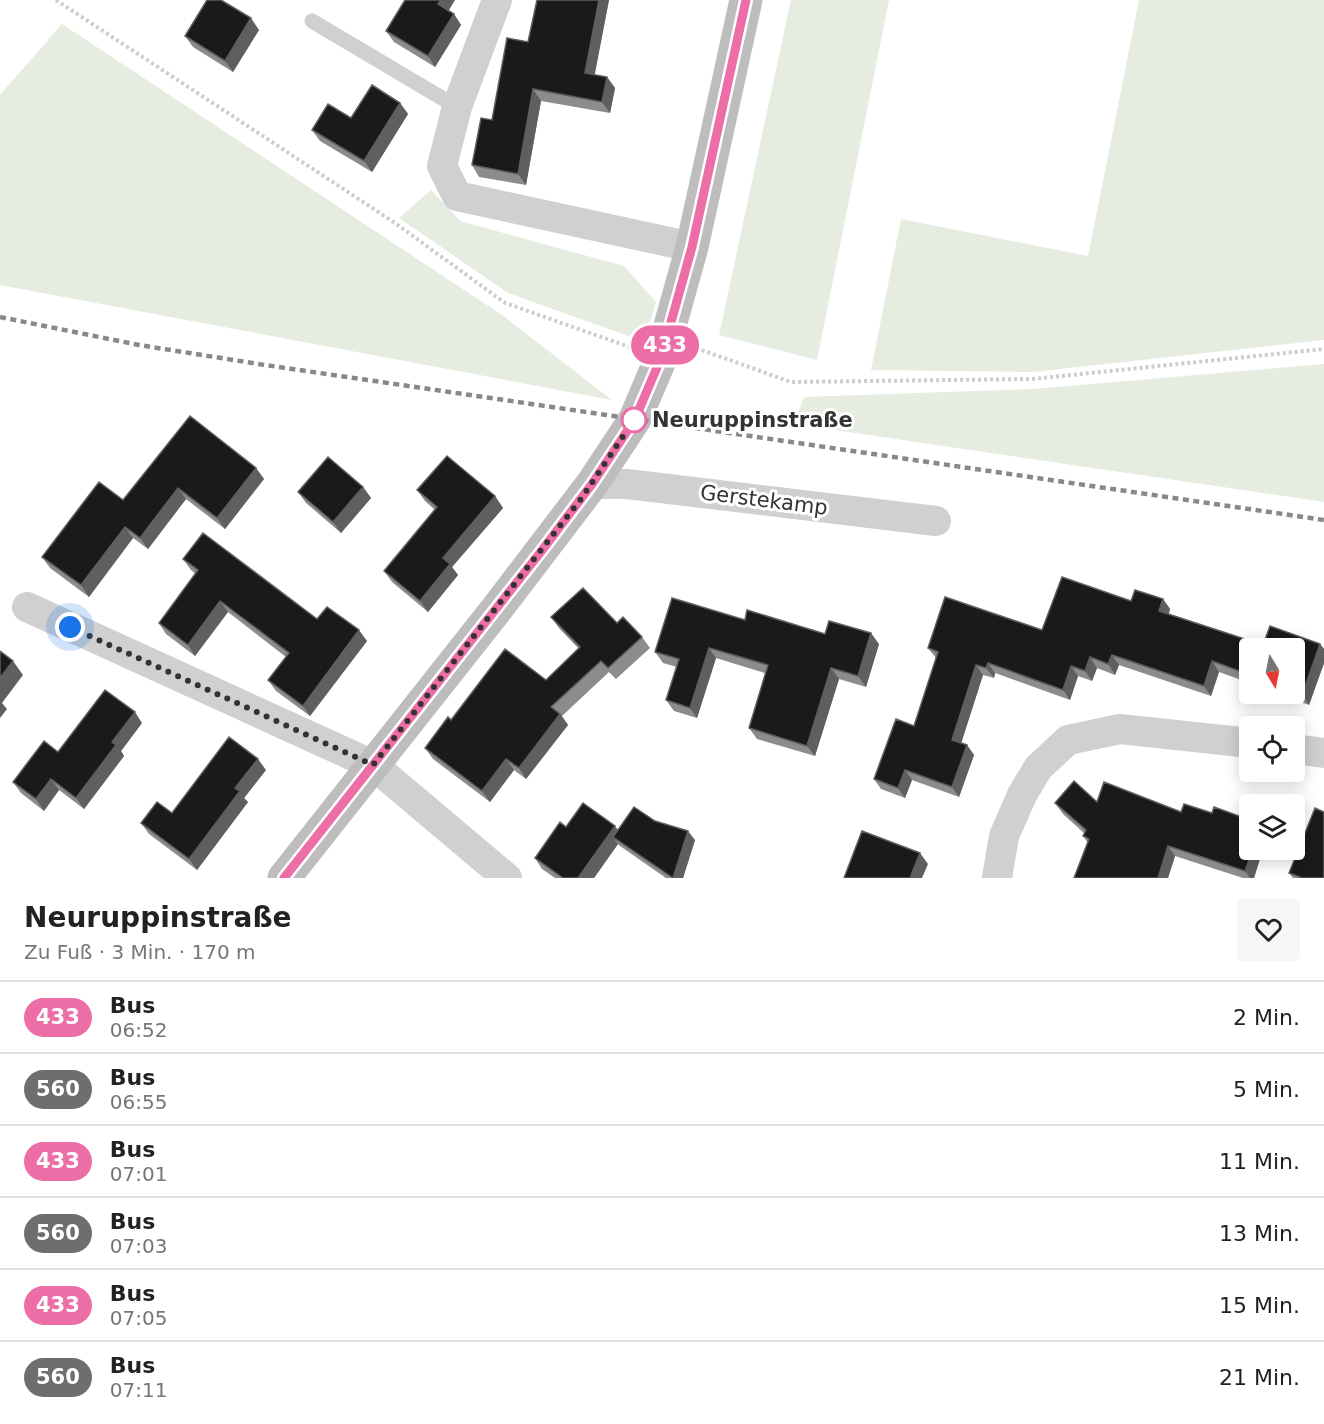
<!DOCTYPE html>
<html lang="de">
<meta charset="utf-8">
<style>
:root{--surface:#fff;--page:#f6f6f6;--text:#222;--muted:#767676;--line:#e0e0e0}
body{margin:0;font-family:"DejaVu Sans",sans-serif;background:var(--page);color:var(--text);height:100vh;display:flex;flex-direction:column;font-size:22px;white-space:nowrap}
*{box-sizing:border-box;margin:0}
p{font-size:20px;color:var(--muted)}
.icon{flex:none;width:33px;height:33px;fill:none;stroke:currentColor;stroke-width:2;stroke-linecap:round;stroke-linejoin:round}
.map{position:relative;height:878px;overflow:hidden}
.details{display:flex;flex-direction:column;background:var(--surface);flex:1}
.details>*{flex:none}
.badge{padding:0 12px;border-radius:20px;font-size:21px;line-height:39px}
.needle{width:39px;rotate:170deg}
.fabs{position:absolute;left:1239px;top:638px;display:grid;gap:12px}
.fabs a{display:grid;place-items:center;width:66px;height:66px;border-radius:6px;background:var(--surface);box-shadow:0 3px 15px #0003;font-size:30px}
.you{position:absolute;width:30px;height:30px;margin:-15px;border:4px solid #fff;border-radius:50%;background:#1a73e8;box-shadow:0 0 0 9px #1a73e833}
.map>.badge{position:absolute;translate:-50% -50%;box-shadow:0 0 0 3px #fff}
.round{display:grid;place-items:center;flex:none;width:63px;height:63px;border-radius:6px;background:var(--page)}
.head{display:flex;align-items:center;justify-content:space-between;height:102px;padding:0 24px}
h1{font-size:28px;font-weight:700;line-height:45px}
ul{padding:0;list-style:none}
li{display:flex;align-items:center;gap:18px;height:72px;padding:0 24px;border-top:2px solid var(--line)}
li div{flex:1}
li b{display:block;font-size:22px}
li em{font-style:normal}
li .badge{min-width:66px;font-weight:700;text-align:center}
.map>svg:first-child{display:block}
</style>
<div class="map">
<svg width="1324" height="878" viewBox="0 0 1324 878">
<rect width="100%" height="100%" fill="#fff"/>
<path fill="#e6ecdf" d="M791 0H889L817 360 719 335Z
M1139 0H1324V340L1032 372 871 370 901 219 1088 256Z
M62 24 502 315 612 400 0 285V95Z
M431 190 460 221 624 266 656 302 650 322 634 338 508 293 399 218Z
M1324 364V502L794 424 804 397 1033 389Z"/>
<g fill="none" stroke-linecap="round" stroke-linejoin="round">
<path stroke="#cdcdcd" stroke-width="4" stroke-dasharray="3 3" stroke-linecap="butt" d="M56 0 395 223 505 303 632 348
M696 348 791 382 1032 379 1324 349"/>
<path stroke="#d0d0d0" stroke-width="15" d="M312 21 457 107"/>
<path stroke="#d0d0d0" stroke-width="30" d="M497 0 457 107 442 166 457 196 692 247
M592 484H627L936 521
M27 607 373 765 507 878
M1294 749 1324 753
M997 878 1004 836 1022 795 1038 768 1068 740 1120 729 1250 743"/>
<path stroke="#bdbdbd" stroke-width="33" d="M284 878 499 606 592 484 635 419 661 358 692 247 746 0"/>
<path stroke="#888" stroke-width="4.5" stroke-dasharray="6 4.5" stroke-linecap="butt" d="M0 317 139 345 265 365 1324 520"/>
</g>
<path fill="#8c8c8c" d="M609 0 594 75 607 77 615 88 610 113 541 101 526 185 479 177 472 165 528 42Z
M449 11 454 14 461 25 435 67 394 42 386 31Z
M259 30 233 72 193 47 185 36Z
M400 103 408 114 372 172 320 141 312 130Z
M256 468 264 479 225 529 186 499 148 549 133 538 89 597 50 568 42 557 123 500Z
M363 487 371 498 341 533 306 503 298 492Z
M417 490 495 496 503 508 452 567 458 575 428 612 392 582 384 571 435 510 425 501Z
M183 559 367 641 310 716 276 691 268 680 286 657 228 612 195 656 166 634 159 623 196 574 191 570Z
M1163 599 1170 609 1169 614 1263 645 1320 644 1324 649V663L1309 705 1277 693H1294V648H1250V683L1219 672 1211 696 1119 665 1115 675 1097 668 1092 681 1078 676 1070 700 995 673 994 678 983 675 961 743 967 745 974 755 959 797 912 780 905 798 881 789 874 779 914 726 936 658 928 648 1042 630 1131 601Z
M551 617 617 623 642 637 650 648 616 679 609 672 562 716 568 725 526 779 514 770 490 802 433 759 425 748 451 720 546 680 579 649 559 628Z
M745 620 879 644 866 687 839 679 815 756 757 739 749 728 765 673 716 658 697 718 674 711 666 700 677 667 663 663 655 652Z
M142 723 121 751 124 756 84 809 59 790 44 811 21 793 13 782 58 752Z
M266 770 244 798 248 802 197 870 149 834 141 823 172 813Z
M1097 802 1250 849H1263L1254 878H1243L1175 856 1168 878H1074L1088 843 1083 836 1084 833 1063 814 1055 803Z
M655 821 695 840 683 878H666L620 846 618 844 594 878H555L542 869 535 858 618 830Z
M1289 873 1324 878H1293Z"/>
<path fill="#5f5f5f" d="M441 0H455L446 15 438 4Z
M599 0H609L593 84 585 73Z
M454 14 461 25 435 67 428 56Z
M251 18 259 30 233 72 225 61Z
M607 77 615 88 610 113 602 102Z
M533 89 541 101 526 185 518 174Z
M400 103 408 114 372 172 364 161Z
M256 468 264 479 225 529 217 518Z
M363 487 371 498 341 533 333 522Z
M178 488 186 499 148 549 140 538Z
M495 496 503 508 452 567 458 575 428 612 420 601 443 558Z
M125 527 133 538 89 597 81 585Z
M1163 599 1170 609 1166 621 1159 611Z
M220 601 228 612 195 656 188 645Z
M359 630 367 641 310 716 303 706Z
M871 633 879 644 866 687 858 676Z
M1320 644 1324 649V663L1309 705 1302 695Z
M709 648 716 658 697 718 690 708Z
M1112 655 1119 665 1115 675 1108 664Z
M1090 657 1097 668 1092 681 1085 671Z
M13 661 23 675 2 703 7 709 0 718V678Z
M1212 661 1219 672 1211 696 1204 686Z
M988 663 995 673 994 678 986 668Z
M976 665 983 675 959 750 952 740Z
M1071 666 1078 676 1070 700 1063 690Z
M831 668 839 679 815 756 807 746Z
M135 712 142 723 121 751 124 756 84 809 76 798 112 742Z
M560 714 568 725 526 779 519 768Z
M967 745 974 755 959 797 952 787Z
M258 759 266 770 244 798 248 802 197 870 189 859 235 788Z
M506 759 514 770 490 802 482 791Z
M905 770 912 780 905 798 898 788Z
M51 779 59 790 44 811 36 799Z
M615 826 623 837H613L618 844 594 878H578Z
M688 831 695 840 683 878H673Z
M1168 846 1175 856 1168 878H1158Z
M1253 849H1263L1254 878H1250L1245 871Z
M920 853 928 864 922 878H910Z"/>
<path fill="#1a1a1a" stroke="#5f5f5f" stroke-width="1.5" d="M207 0H221L251 18 225 61 185 36Z
M405 0H441L438 4 454 14 428 56 386 31Z
M537 0H599L585 73 607 77 602 102 533 89 518 174 472 165 481 118 492 120 507 38 528 42Z
M372 85 400 103 364 161 312 130 328 104 351 118Z
M190 416 256 468 217 518 178 488 140 538 125 527 81 585 42 557 99 482 123 500Z
M447 456 495 496 443 558 450 564 420 601 384 571 437 507 417 490Z
M328 457 363 487 333 522 298 492Z
M203 533 317 619 327 607 359 630 303 706 268 680 289 653 220 601 188 645 159 623 198 570 183 559Z
M1062 577 1131 601 1135 590 1163 599 1159 611 1263 645 1270 626 1320 644 1302 695 1294 692V648H1250V675L1212 661 1204 686 1112 655 1108 664 1090 657 1085 671 1071 666 1063 690 988 663 986 668 976 665 952 740 967 745 952 787 905 770 898 788 874 779 896 719 914 726 938 652 928 648 945 597 1042 630Z
M583 588 617 623 623 617 642 637 608 668 601 661 551 707 560 714 519 768 506 759 482 791 425 748 448 717 451 720 505 649 546 680 580 647 551 617Z
M672 598 745 620 747 610 825 634 829 621 871 633 858 676 831 668 807 746 749 728 768 665 709 648 690 708 666 700 679 659 655 652Z
M0 651 13 661 0 678Z
M105 690 135 712 112 742 116 745 76 798 51 779 36 799 13 782 44 741 58 752Z
M229 737 258 759 235 788 240 791 189 859 141 823 157 802 172 813Z
M1074 781 1097 802 1104 782 1181 812 1184 804 1212 813 1214 807 1250 820V849H1253L1245 871 1168 846 1158 878H1074L1089 839 1083 836 1086 830 1055 803Z
M583 803 615 826 578 878H563L535 858 560 822 566 827Z
M634 807 655 821 688 831 673 878 613 837Z
M1315 808 1324 812V878H1302L1289 873Z
M862 831 920 853 910 878H844Z"/>
<g fill="none" stroke-linecap="round" stroke-linejoin="round">
<defs>
<path id="line" d="M284 878 543 549 592 484 635 419 661 358 692 247 746 0"/>
</defs>
<use href="#line" stroke="#fff" stroke-width="14"/>
<use href="#line" stroke="#ed6ea7" stroke-width="9"/>
<path stroke="#333" stroke-width="6" stroke-dasharray="0 10.8" d="M70 627 373 765 581 499 634 420"/>
</g>
<circle fill="#fff" stroke="#ed6ea7" stroke-width="3" cx="634" cy="420" r="12"/>
<g text-anchor="middle" dominant-baseline="central" stroke-width="6" stroke-linejoin="round" paint-order="stroke">
<g font-size="21" font-weight="bold" fill="#333" stroke="#fff" text-anchor="start">
<text x="652" y="420">Neuruppinstraße</text>
</g>
<g font-size="21" fill="#333" stroke="#fff">
<text transform="translate(764 500) rotate(7)">Gerstekamp</text>
</g>
</g>
</svg>
<div class="fabs">
<a><svg class="needle" viewBox="-14 -14 28 28"><path d="M0-13l5 13h-10z" fill="#e53935"/><path d="M0 13l5-13h-10z" fill="#767676"/></svg></a>
<a><svg class="icon" aria-label="locate" viewBox="0 0 24 24"><circle cx="12" cy="12" r="6"/><path d="M12 2v4M12 18v4M2 12h4M18 12h4"/></svg></a>
<a><svg class="icon" aria-label="layers" viewBox="0 0 24 24"><path d="M12 4l9 5-9 5-9-5zM3 14l9 5 9-5"/></svg></a>
</div>
<div class="you" style="left:70px;top:627px"></div>
<b class="badge" style="left:665px;top:345px;background:#ed6ea7;color:#fff">433</b>
</div>
<section class="details">
<div class="head"><div><h1>Neuruppinstraße</h1><p>Zu Fuß · 3 Min. · 170 m</p></div><a class="round"><svg class="icon" aria-label="heart" viewBox="0 0 24 24"><path d="M12 20l-8-8c-3-5 5-10 8-4 3-6 11-1 8 4z"/></svg></a></div>
<ul>
<li><span class="badge" style="background:#ed6ea7;color:#fff">433</span><div><b>Bus</b><p>06:52</p></div><em>2 Min.</em></li>
<li><span class="badge" style="background:#6e6e6e;color:#fff">560</span><div><b>Bus</b><p>06:55</p></div><em>5 Min.</em></li>
<li><span class="badge" style="background:#ed6ea7;color:#fff">433</span><div><b>Bus</b><p>07:01</p></div><em>11 Min.</em></li>
<li><span class="badge" style="background:#6e6e6e;color:#fff">560</span><div><b>Bus</b><p>07:03</p></div><em>13 Min.</em></li>
<li><span class="badge" style="background:#ed6ea7;color:#fff">433</span><div><b>Bus</b><p>07:05</p></div><em>15 Min.</em></li>
<li><span class="badge" style="background:#6e6e6e;color:#fff">560</span><div><b>Bus</b><p>07:11</p></div><em>21 Min.</em></li>
</ul>
</section>
